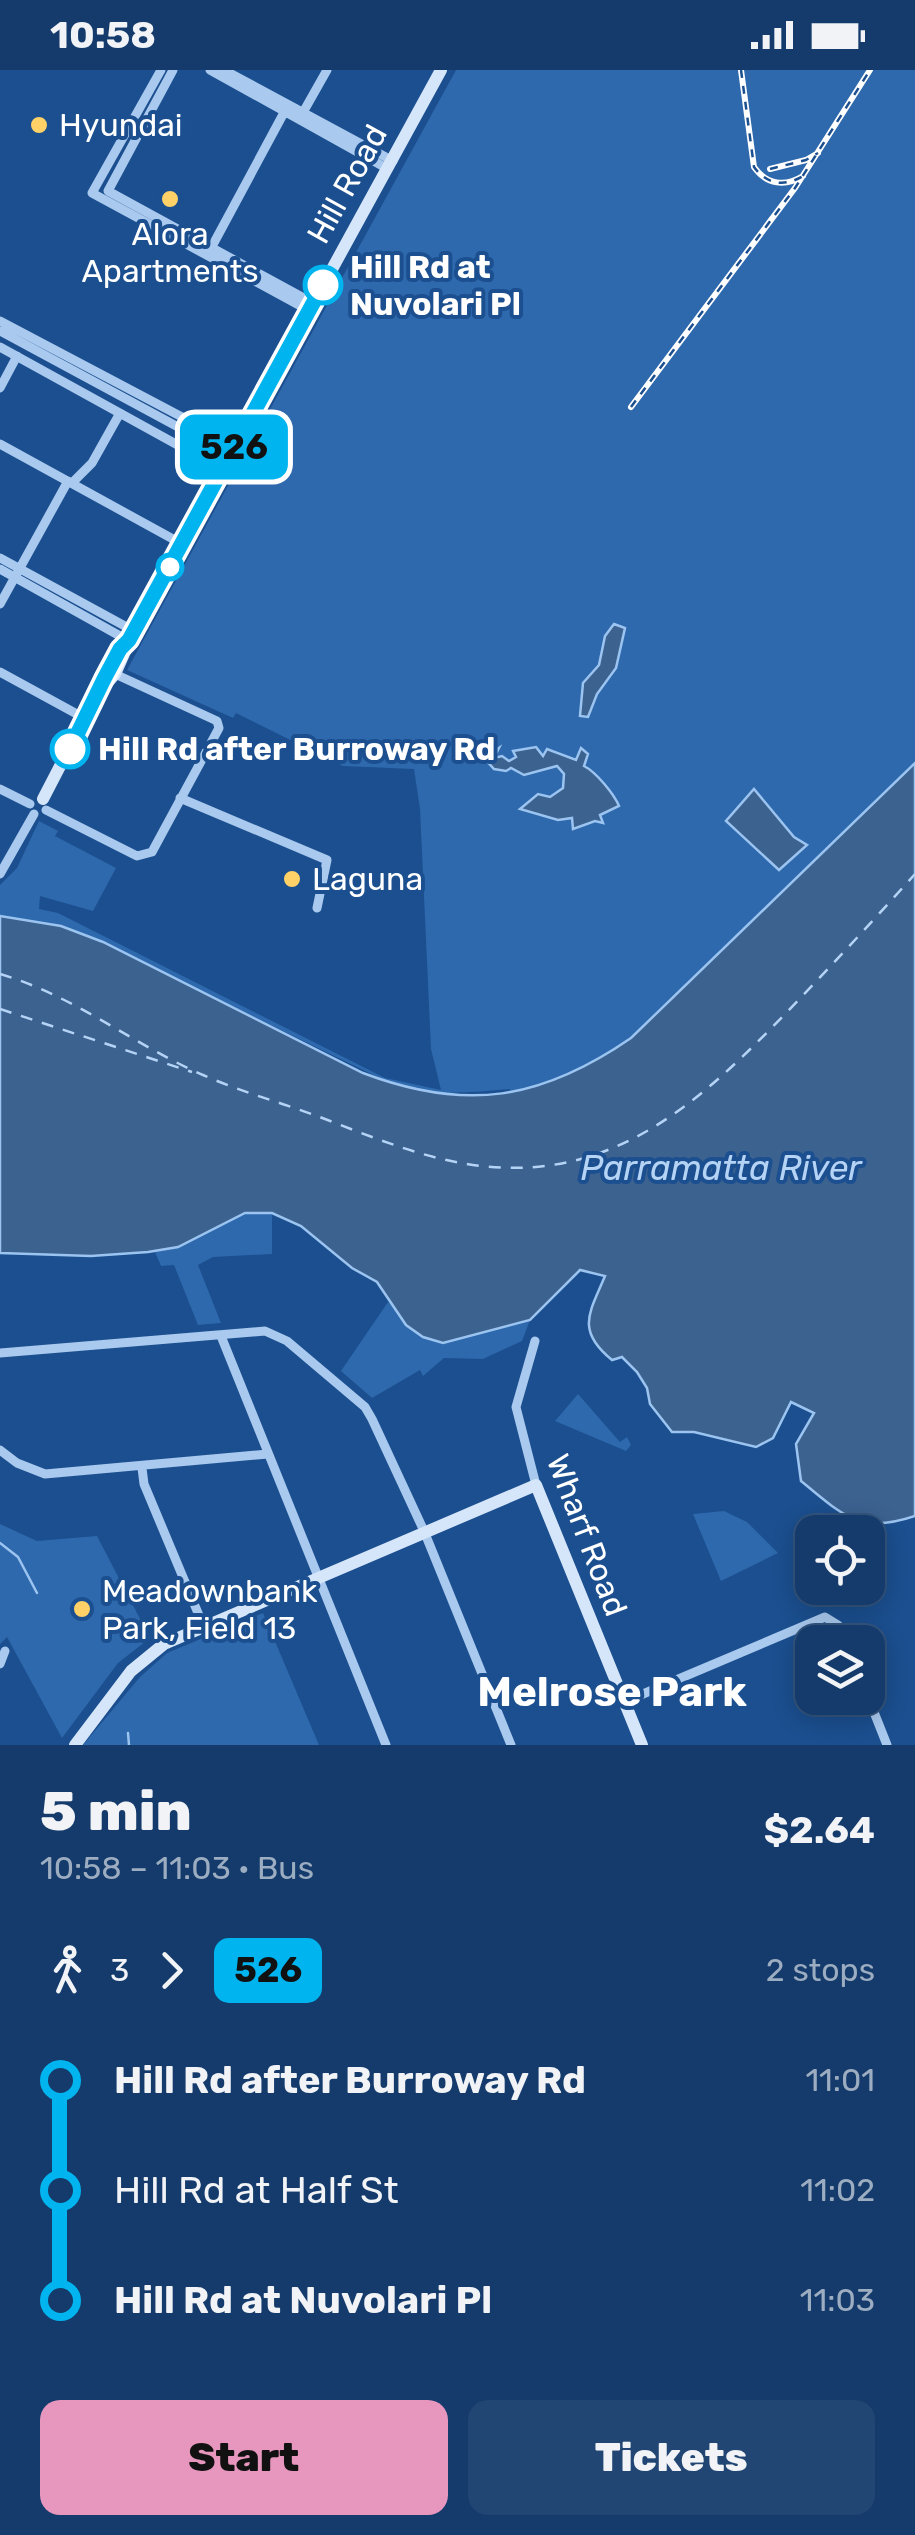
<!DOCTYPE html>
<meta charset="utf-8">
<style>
:root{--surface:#143b6b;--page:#214673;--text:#f1f3f6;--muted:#9dadc1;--line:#33557e;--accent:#e797bd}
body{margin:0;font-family:Rubik,sans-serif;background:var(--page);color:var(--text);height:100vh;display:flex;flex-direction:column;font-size:38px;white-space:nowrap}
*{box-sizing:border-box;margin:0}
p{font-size:32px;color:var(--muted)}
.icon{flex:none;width:55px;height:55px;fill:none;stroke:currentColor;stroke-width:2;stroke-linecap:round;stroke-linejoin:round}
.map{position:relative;height:1675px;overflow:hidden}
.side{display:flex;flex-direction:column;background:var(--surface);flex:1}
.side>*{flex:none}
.badge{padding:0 20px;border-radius:15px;font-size:35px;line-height:65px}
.buttons{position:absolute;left:795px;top:1445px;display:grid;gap:20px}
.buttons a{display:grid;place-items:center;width:90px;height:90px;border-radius:20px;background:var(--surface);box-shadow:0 5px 25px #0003,0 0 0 2px var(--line);font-size:50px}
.map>.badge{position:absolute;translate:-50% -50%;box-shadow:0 0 0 5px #fff}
.legs{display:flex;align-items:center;gap:15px;height:110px;padding:0 40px;font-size:32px}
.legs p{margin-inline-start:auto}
.overview{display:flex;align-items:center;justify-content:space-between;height:170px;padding:0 40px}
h1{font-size:55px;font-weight:800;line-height:75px}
.button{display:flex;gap:20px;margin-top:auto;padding:20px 40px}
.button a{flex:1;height:115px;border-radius:20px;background:var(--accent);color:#111;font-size:40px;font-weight:800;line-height:115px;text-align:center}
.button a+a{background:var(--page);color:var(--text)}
ul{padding:0 40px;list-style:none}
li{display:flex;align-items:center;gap:35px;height:110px;font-size:38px}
li i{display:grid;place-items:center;width:15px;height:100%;margin:0 12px;background:currentColor}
li i::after{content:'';width:25px;height:25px;margin:-12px;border:8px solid;border-radius:50%;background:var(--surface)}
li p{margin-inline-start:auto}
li:first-child i{background:linear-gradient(#0000 50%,currentColor 0)}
li:last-child i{background:linear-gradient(currentColor 50%,#0000 0)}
.status{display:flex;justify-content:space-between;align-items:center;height:70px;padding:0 50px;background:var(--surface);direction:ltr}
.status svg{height:28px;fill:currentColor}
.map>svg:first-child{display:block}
</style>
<div class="status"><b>10:58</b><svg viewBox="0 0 49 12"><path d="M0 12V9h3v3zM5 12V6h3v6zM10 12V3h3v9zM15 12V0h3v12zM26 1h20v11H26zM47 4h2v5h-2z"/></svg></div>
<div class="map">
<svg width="915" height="1675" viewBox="0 0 915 1675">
<rect width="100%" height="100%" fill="#1b4f8f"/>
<path fill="#2e69ad" d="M456 0H915V695L631 968C593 995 556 1016 509 1022L510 1019C472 1022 430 1027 394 1015L96 870 0 846V815L17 798 39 751 58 761 55 766 116 798 93 841 40 826 39 839 58 843 385 1008 441 1020 431 979 420 739 414 699 343 696 236 643 233 648 127 600Z
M0 1086 272 1142V1184L213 1187 198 1195 221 1253 198 1255 174 1195 161 1196 155 1182 178 1177 245 1143H256Z
M388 1232 443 1273 530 1250 522 1271 483 1289 444 1288 423 1306 420 1300 372 1328 341 1301Z
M578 1324 620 1372 627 1367 631 1375 626 1381 555 1351Z
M724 1441 747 1452 778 1483 721 1511 693 1444Z
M0 1454 37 1471 97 1466 150 1568 118 1593 62 1668 7 1567 0 1574Z
M263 1543 319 1675H83L140 1607 167 1583Z"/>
<path fill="#3c6290" stroke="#9cc4f0" stroke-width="2.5" d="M614 554 625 558 616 598 597 624 588 647 580 646 583 613 599 595 605 566Z
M536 677 543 686 547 679 576 690 581 678 588 684 584 696C596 702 614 724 619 736L600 745 603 753 595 751 573 759 572 748 558 750 520 739 538 724 550 727 563 718 564 704 557 696 524 705 511 698 506 701 494 699 484 688 499 678 494 688 502 686 509 691 516 687 513 681Z
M915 693V1446C859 1465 843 1445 801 1411L796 1374 814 1343 791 1332 773 1368 756 1377 694 1362H672L650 1334 647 1318 637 1302 622 1287 612 1290C575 1260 590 1242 605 1206L580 1200 530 1250 443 1273 423 1267 406 1255 377 1212 352 1198 301 1156 272 1143H245L178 1177 148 1182 91 1186 0 1183V846L61 856 103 872 363 1003C466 1042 541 1030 631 968Z
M754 719 794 767 807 775 779 800 726 751Z"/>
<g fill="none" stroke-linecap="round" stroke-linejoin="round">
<path stroke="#9cc4f0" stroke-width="2.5" d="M0 1473 18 1487 37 1523
M128 1663 129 1675"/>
<path stroke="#b5d3f5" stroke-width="2.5" stroke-dasharray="12 10" stroke-linecap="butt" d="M0 904C73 925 134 975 203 1005 239 1021 279 1032 317 1046 370 1066 425 1090 482 1096 615 1111 701 1031 786 943 830 897 873 851 915 804
M0 939 192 1002"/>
<path stroke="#a9c9ee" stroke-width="9" d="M210 0 388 99
M224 0 393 91
M301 46 327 0
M108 121 313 233
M108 121 173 0
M92 123 308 240
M92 123 161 0
M209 182 287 37
M0 251 235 375
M0 261 230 385
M0 277 223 400
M0 318 17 286
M0 374 182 474
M72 413 92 393 120 343
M0 488 134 561
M0 499 129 571
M0 534 68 411
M0 602 86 649
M0 719 30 734
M180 728 327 790 317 838
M46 740 137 786 152 782 219 658 217 651 115 604
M0 804 34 744
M221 1266 386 1675
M535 1271 516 1337 536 1415
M0 1283 265 1261 287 1271 365 1337 372 1349 424 1461 511 1675
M0 1380 17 1393 45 1404 268 1384
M142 1398 144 1414 203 1555
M0 1594 5 1581
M868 1627 887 1675
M624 1632 825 1547 838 1555 846 1572"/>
<path stroke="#d6e6fa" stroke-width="12" d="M100 621 115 604 134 561 441 0
M43 729 102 615
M75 1675 131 1601 164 1574 536 1415 642 1675"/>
<defs>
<path id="rail" d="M741 0 754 97C767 115 785 117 803 106
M770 99 806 90 818 83
M631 337 795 118 870 0"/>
</defs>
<use href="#rail" stroke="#fff" stroke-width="6"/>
<use href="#rail" stroke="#1b4f8f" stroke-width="2.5" stroke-dasharray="8" stroke-linecap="butt"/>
</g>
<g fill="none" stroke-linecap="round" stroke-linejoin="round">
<defs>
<path id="line-1" d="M70 679 104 609 120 579 129 570 323 215"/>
</defs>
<use href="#line-1" stroke="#fff" stroke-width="22"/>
<use href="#line-1" stroke="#00b5ef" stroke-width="15"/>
</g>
<g fill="#ffd166" stroke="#1b4f8f" stroke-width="4">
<circle cx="39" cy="55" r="10"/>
<circle cx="170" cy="129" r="10"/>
<circle cx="292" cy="809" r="10"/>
<circle cx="82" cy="1539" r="10"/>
</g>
<g fill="#fff" stroke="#00b5ef" stroke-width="5">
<circle cx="323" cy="215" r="18"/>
<circle cx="170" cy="497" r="12"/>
<circle cx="70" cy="679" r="18"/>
</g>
<g text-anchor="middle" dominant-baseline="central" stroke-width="8" stroke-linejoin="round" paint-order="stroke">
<g font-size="32" fill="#fff" stroke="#1b4f8f" text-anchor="start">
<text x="59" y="55">Hyundai</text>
<text x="170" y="164" text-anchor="middle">Alora<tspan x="170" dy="37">Apartments</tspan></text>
<text x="312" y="809">Laguna</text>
<text x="102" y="1521">Meadownbank<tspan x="102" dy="37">Park, Field 13</tspan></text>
</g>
<g font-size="32" fill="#fff" stroke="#1b4f8f">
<text transform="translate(347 114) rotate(-61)">Hill Road</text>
<text transform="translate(587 1465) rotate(69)">Wharf Road</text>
</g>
<g font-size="32" font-weight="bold" fill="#fff" stroke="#1b4f8f" text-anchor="start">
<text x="350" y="197">Hill Rd at<tspan x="350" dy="37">Nuvolari Pl</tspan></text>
<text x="98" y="679">Hill Rd after Burroway Rd</text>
</g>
<g font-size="35" font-style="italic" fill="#b5d3f5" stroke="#1b4f8f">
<text x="721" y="1098">Parramatta River</text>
</g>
<g font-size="42" font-weight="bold" fill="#fff" stroke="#1b4f8f">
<text x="612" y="1622">Melrose Park</text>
</g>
</g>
</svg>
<div class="buttons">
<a><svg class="icon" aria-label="locate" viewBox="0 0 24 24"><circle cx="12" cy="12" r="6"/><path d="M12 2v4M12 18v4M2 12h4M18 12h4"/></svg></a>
<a><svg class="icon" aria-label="layers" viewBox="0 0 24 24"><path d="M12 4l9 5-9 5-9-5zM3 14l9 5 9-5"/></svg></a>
</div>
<b class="badge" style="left:234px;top:377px;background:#00b5ef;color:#111">526</b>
</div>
<section class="side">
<div class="overview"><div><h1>5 min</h1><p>10:58 – 11:03 · Bus</p></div><b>$2.64</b></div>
<div class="legs"><svg class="icon" aria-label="walk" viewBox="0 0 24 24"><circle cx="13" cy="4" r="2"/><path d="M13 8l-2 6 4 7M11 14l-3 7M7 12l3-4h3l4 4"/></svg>3<svg class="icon" aria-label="forward" viewBox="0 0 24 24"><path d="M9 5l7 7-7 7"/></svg><b class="badge" style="background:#00b5ef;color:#111">526</b><p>2 stops</p></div>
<ul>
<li><i style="color:#00b5ef"></i><b>Hill Rd after Burroway Rd</b><p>11:01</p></li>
<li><i style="color:#00b5ef"></i><span>Hill Rd at Half St</span><p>11:02</p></li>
<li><i style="color:#00b5ef"></i><b>Hill Rd at Nuvolari Pl</b><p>11:03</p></li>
</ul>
<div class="button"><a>Start</a><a>Tickets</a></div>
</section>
